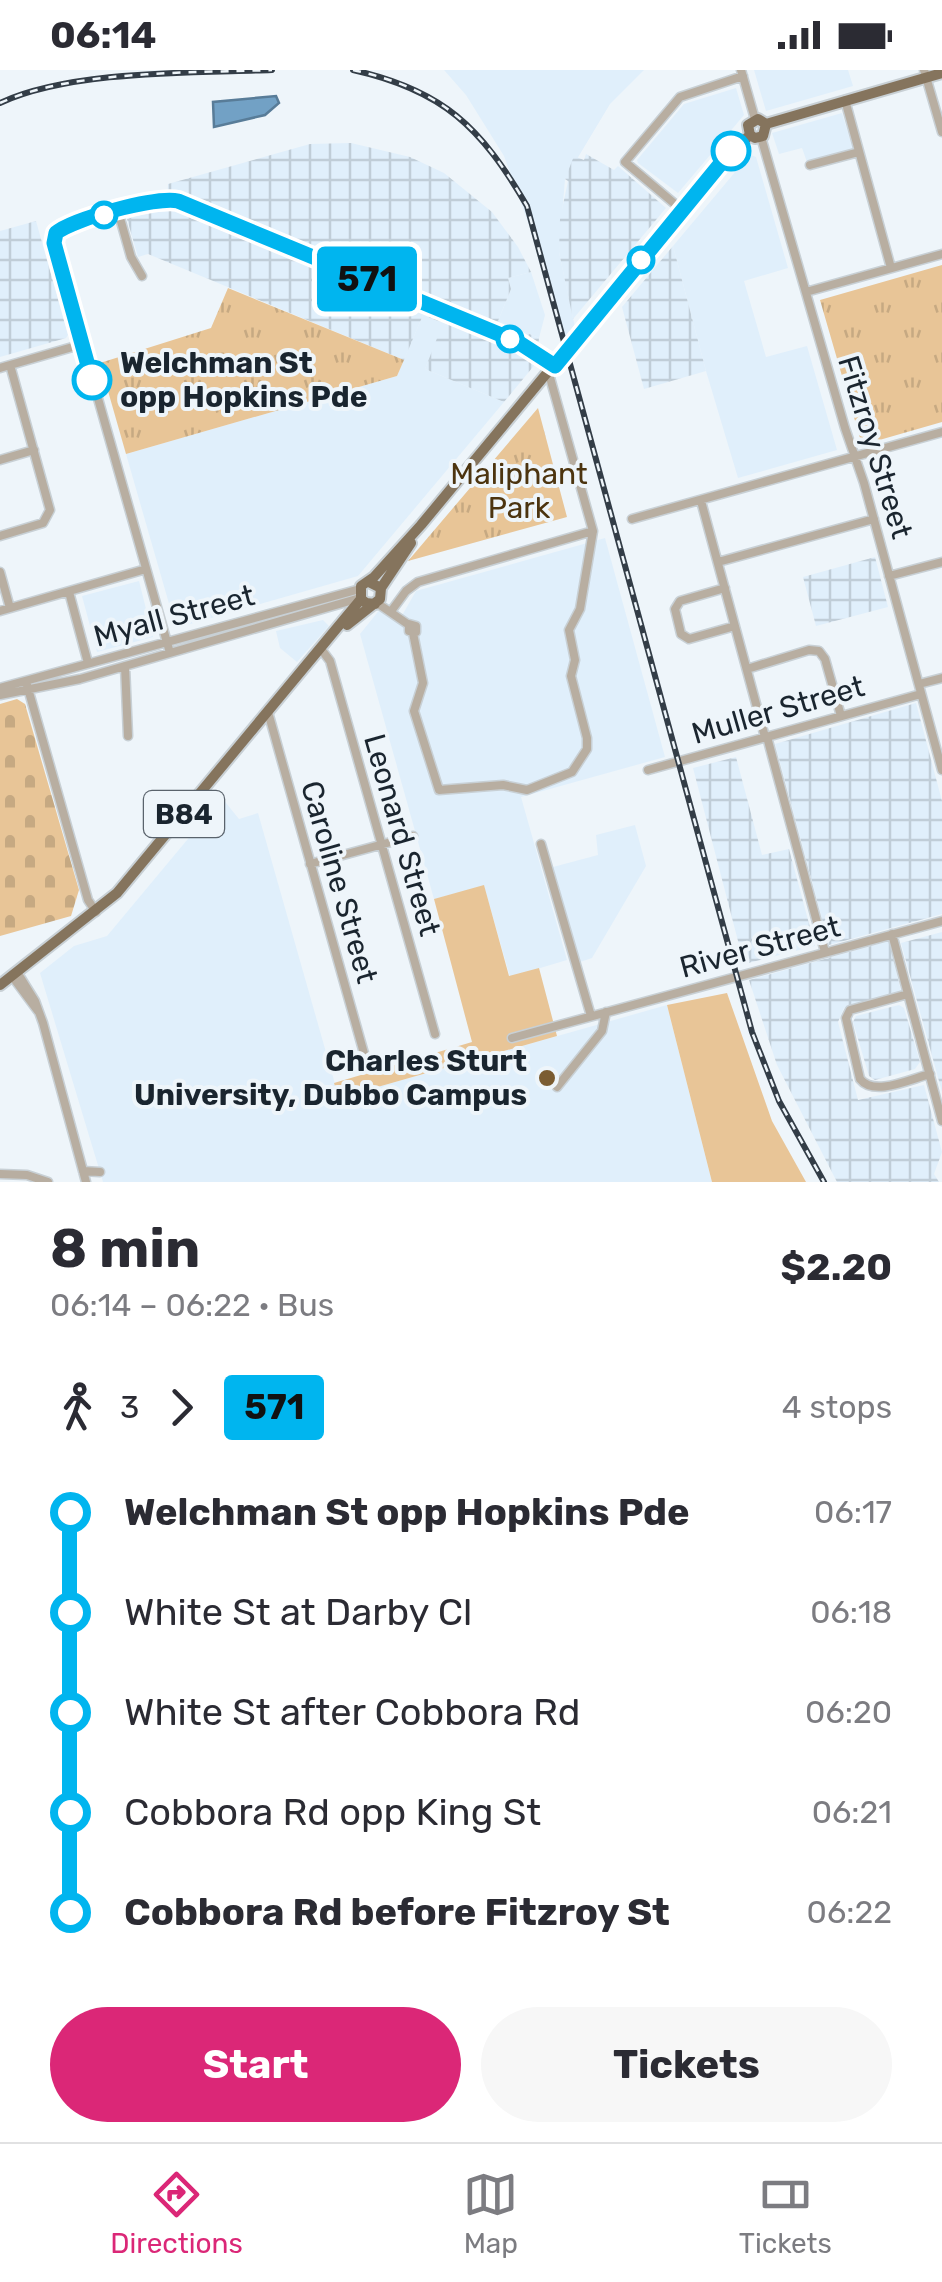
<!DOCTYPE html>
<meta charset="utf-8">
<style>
:root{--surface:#fff;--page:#f7f7f7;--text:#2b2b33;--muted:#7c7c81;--line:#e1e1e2;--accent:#db2777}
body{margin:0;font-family:Rubik,sans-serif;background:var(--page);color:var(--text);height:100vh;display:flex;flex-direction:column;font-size:38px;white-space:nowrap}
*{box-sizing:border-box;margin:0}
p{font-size:32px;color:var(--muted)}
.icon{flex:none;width:55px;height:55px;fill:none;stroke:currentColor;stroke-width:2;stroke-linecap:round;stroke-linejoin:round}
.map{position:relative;height:1112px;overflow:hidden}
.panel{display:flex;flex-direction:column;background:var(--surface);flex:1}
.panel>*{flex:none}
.badge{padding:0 20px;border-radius:8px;font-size:35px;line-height:65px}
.map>.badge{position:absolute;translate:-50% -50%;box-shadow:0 0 0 5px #fff}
.legs{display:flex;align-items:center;gap:15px;height:110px;padding:0 50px;font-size:32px}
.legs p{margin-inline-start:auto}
.summary{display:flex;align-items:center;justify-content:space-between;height:170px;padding:0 50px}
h1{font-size:55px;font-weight:700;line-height:75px}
.button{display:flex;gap:20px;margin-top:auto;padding:20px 50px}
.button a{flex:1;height:115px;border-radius:60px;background:var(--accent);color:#fff;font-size:40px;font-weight:700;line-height:115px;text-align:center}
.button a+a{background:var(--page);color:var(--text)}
ul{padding:0 50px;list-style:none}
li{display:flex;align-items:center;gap:35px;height:100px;font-size:38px}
li i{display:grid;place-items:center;width:15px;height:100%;margin:0 12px;background:currentColor}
li i::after{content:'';width:25px;height:25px;margin:-12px;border:8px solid;border-radius:50%;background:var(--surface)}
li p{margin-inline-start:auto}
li:first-child i{background:linear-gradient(#0000 50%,currentColor 0)}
li:last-child i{background:linear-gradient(currentColor 50%,#0000 0)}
.status{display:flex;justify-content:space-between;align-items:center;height:70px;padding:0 50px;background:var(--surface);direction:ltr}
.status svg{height:28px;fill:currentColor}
.tabs{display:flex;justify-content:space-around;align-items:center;height:140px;border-top:2px solid var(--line);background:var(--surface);font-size:28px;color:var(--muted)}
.tabs a{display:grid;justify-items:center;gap:5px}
.tabs .selected{color:var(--accent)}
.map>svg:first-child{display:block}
</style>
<div class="status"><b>06:14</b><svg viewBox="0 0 49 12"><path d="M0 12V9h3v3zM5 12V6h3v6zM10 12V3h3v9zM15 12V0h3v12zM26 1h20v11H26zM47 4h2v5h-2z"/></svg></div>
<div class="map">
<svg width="942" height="1112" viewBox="0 0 942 1112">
<defs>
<pattern id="industrial-grid" width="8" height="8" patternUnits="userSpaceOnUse" patternTransform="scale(2.5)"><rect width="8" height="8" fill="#e0effb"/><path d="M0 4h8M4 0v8" fill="none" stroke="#c0cdd7"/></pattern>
<pattern id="cemetery-stones" width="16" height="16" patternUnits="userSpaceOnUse" patternTransform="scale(2.5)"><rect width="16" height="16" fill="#e8c597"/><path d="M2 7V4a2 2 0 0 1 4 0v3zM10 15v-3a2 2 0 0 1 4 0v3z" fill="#c6a982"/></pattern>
<pattern id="park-tufts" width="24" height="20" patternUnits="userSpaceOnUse" patternTransform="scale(2.5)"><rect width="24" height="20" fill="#e8c597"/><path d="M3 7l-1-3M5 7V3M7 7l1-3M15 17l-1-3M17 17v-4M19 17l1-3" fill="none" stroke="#c6a982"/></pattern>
</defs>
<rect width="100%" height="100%" fill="#eef5fa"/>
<path fill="#e0effb" d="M444 0H644L610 34 565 109 559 182 576 262 561 272 529 155 504 86 466 25Z
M754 0H848L853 16 766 41Z
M736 18 744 45 678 123 638 93 637 90 684 34Z
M842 43 853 79 807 92 802 78 779 84 772 63Z
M744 82 756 87 788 198 744 211 766 287 807 276 837 380 738 408 706 301 673 176 736 101Z
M531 202 545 245 539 268 498 251 511 219 508 208Z
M423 245 444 253 425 299 504 332 358 506 176 558 126 384 397 306Z
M605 468 665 687 521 727 567 890 510 907 484 816 434 829 360 564 381 538 400 549 416 521Z
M139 511 153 567 97 582 82 526Z
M323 550 329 556 297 592 280 578 276 561Z
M222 728 239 749 258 743 339 1028 667 935 712 1112H103L40 903 74 876 107 866Z
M635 755 646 796 592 888 580 892 553 797 598 785 596 765Z"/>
<path fill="url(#industrial-grid)" d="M351 73 410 87 444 103 492 142 518 177 531 202 508 208 511 219 498 251 539 268 537 292 504 332 425 299 443 253 423 245 404 290 148 184 138 187 127 149 167 138 168 114 310 74Z
M586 84 614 100 618 96 666 138 573 249 559 182 560 149 568 111 565 109 574 86 584 90Z
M36 151 68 265 66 268 0 287V161Z
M673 176 706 301 644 319 622 237Z
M875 487 888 537 816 556 803 507Z
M916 633 942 731V844L829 875 775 674Z
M736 687 762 785 789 779 815 876 744 894 693 698Z
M942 862V1022L901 873Z
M889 871 901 921 844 938 838 952 858 1030 924 1015 942 1082 934 1104 939 1112H837L777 995 749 910Z
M899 935 904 938 920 992 915 999 875 1010 869 1006 853 952 856 946Z"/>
<path fill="#e8c597" d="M484 815 509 906 539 898 557 966 339 1028 334 1013 472 972 434 829Z
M727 923 772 1051 806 1112H712L667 935Z"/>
<path fill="url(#cemetery-stones)" d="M17 629 25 634 79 820 71 846 0 866V634Z"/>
<path fill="url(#park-tufts)" d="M942 195V352L862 375 820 230Z
M228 218 404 290 397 306 126 384 100 293 211 258Z
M538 338 567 447 408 491Z"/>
<path fill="#72a1c5" stroke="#587c98" stroke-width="2.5" d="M276 26 279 33 265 45 214 57 213 32Z"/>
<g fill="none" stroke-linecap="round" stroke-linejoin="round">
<defs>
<path id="minor" d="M741 0 755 49
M924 0 942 62
M845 30 891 198
M761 67 845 358 864 413 942 700
M810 95 859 82
M682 140 625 92 680 27 743 6
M118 141 131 187 142 206
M806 222 942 184
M0 298 83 274
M0 390 34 380
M701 431 765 667
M632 449 942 362
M0 466 43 453 50 440 10 295
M718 492 874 449
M0 502 10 538
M889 506 942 492
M725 518 680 531 675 539 681 564 689 569 735 556
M69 522 88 593
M377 533 409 555
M392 540 406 521 418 512 593 461
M0 541 146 499
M409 554 416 556V562L409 561Z
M413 563 423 613 414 641 439 720 503 715 527 720 572 702 587 679V668L571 606 575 590 569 560 580 539 593 461 549 304
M321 579 330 591 435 964
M170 583 54 173 60 159 156 131H178L518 272 555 296
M125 596 128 666
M747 599 809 580 819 581 825 589 841 646
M919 614 942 608
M27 615 88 830 96 842
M0 618 360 519
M0 625 80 609 360 528
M268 642 367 994
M767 667 825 882
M648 700 921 624
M541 774 591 946
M310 794 413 766
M892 864 942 1051
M17 902 35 931 43 953 86 1112
M12 906 38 941
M908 924 850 940 846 948 860 1009C874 1027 910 1009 930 1004
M512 968 942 851
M557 1017 602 961 606 942
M83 1101 100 1102
M0 1104 27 1105 48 1112"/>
<path id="major" d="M766 54 942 3
M750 65 748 55 758 49 766 54
M750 65 755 68 763 66 766 54
M381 518 411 473
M375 534 366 533 361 529V516L374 507 421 455 726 87 750 65
M347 555 380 529 381 518 369 512
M0 915 117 823 361 529"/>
</defs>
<use href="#minor" stroke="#c8d0d5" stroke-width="11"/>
<use href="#major" stroke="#c8d0d5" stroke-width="14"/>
<use href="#minor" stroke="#b8aea1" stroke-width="8"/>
<use href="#major" stroke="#85745d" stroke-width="10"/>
<defs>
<path id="rail" d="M353 0C443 20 481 57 527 136L752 962 779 1031 824 1112
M0 33C71 0 191 3 272 0"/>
</defs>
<use href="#rail" stroke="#333d47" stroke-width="6"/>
<use href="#rail" stroke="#eef5fa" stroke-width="2.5" stroke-dasharray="8" stroke-linecap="butt"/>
</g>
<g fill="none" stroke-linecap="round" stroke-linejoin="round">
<defs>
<path id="line-1" d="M92 310 54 173 56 163C72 149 157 126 178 131L518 272 555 296 731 81"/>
</defs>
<use href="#line-1" stroke="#fff" stroke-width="22"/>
<use href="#line-1" stroke="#00b5ef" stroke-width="15"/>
</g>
<g fill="#fff" stroke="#00b5ef" stroke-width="5">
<circle cx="731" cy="81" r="18"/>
<circle cx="104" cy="145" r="12"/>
<circle cx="641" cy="190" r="12"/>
<circle cx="510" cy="269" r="12"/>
<circle cx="92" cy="310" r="18"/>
</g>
<circle fill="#7b5c31" stroke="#eef5fa" stroke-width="4" cx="547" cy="1008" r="10"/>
<g text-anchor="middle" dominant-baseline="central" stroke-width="8" stroke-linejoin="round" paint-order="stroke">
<rect fill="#eef5fa" stroke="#5a636c" stroke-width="2.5" x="144" y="721" width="80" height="46" rx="8"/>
<g font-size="28" font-weight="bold" fill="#1a252f">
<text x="184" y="744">B84</text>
</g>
<g font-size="30" font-weight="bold" fill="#1a252f" stroke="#eef5fa" text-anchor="start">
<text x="120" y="293">Welchman St<tspan x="120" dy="34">opp Hopkins Pde</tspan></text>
</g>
<g font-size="30" fill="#1a252f" stroke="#eef5fa">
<text transform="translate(875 377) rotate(73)">Fitzroy Street</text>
<text transform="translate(174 546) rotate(-15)">Myall Street</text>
<text transform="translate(778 640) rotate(-16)">Muller Street</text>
<text transform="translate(402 765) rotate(74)">Leonard Street</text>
<text transform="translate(339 812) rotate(74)">Caroline Street</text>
<text transform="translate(760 877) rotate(-15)">River Street</text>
</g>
<g font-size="30" fill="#4c340f" stroke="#eef5fa">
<text x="519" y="404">Maliphant<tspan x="519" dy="34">Park</tspan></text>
</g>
<g font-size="30" font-weight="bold" fill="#1a252f" stroke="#eef5fa" text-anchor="end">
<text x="527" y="991">Charles Sturt<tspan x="527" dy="34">University, Dubbo Campus</tspan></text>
</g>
</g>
</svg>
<b class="badge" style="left:367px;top:209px;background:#00b5ef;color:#111">571</b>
</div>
<section class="panel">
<div class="summary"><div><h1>8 min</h1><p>06:14 – 06:22 · Bus</p></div><b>$2.20</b></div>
<div class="legs"><svg class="icon" aria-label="walk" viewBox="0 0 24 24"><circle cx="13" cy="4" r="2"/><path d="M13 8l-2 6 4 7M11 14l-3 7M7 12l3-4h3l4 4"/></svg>3<svg class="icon" aria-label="forward" viewBox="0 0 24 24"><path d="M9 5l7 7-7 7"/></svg><b class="badge" style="background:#00b5ef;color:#111">571</b><p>4 stops</p></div>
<ul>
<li><i style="color:#00b5ef"></i><b>Welchman St opp Hopkins Pde</b><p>06:17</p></li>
<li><i style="color:#00b5ef"></i><span>White St at Darby Cl</span><p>06:18</p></li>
<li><i style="color:#00b5ef"></i><span>White St after Cobbora Rd</span><p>06:20</p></li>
<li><i style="color:#00b5ef"></i><span>Cobbora Rd opp King St</span><p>06:21</p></li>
<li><i style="color:#00b5ef"></i><b>Cobbora Rd before Fitzroy St</b><p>06:22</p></li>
</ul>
<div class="button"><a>Start</a><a>Tickets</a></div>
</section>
<nav class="tabs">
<a class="selected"><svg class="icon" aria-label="directions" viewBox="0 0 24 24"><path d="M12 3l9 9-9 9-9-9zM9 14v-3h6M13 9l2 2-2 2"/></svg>Directions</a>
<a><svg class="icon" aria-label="map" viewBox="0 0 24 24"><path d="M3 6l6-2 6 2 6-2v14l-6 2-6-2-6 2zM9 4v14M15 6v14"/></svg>Map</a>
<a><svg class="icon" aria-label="tickets" viewBox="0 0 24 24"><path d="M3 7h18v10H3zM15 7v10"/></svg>Tickets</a>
</nav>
